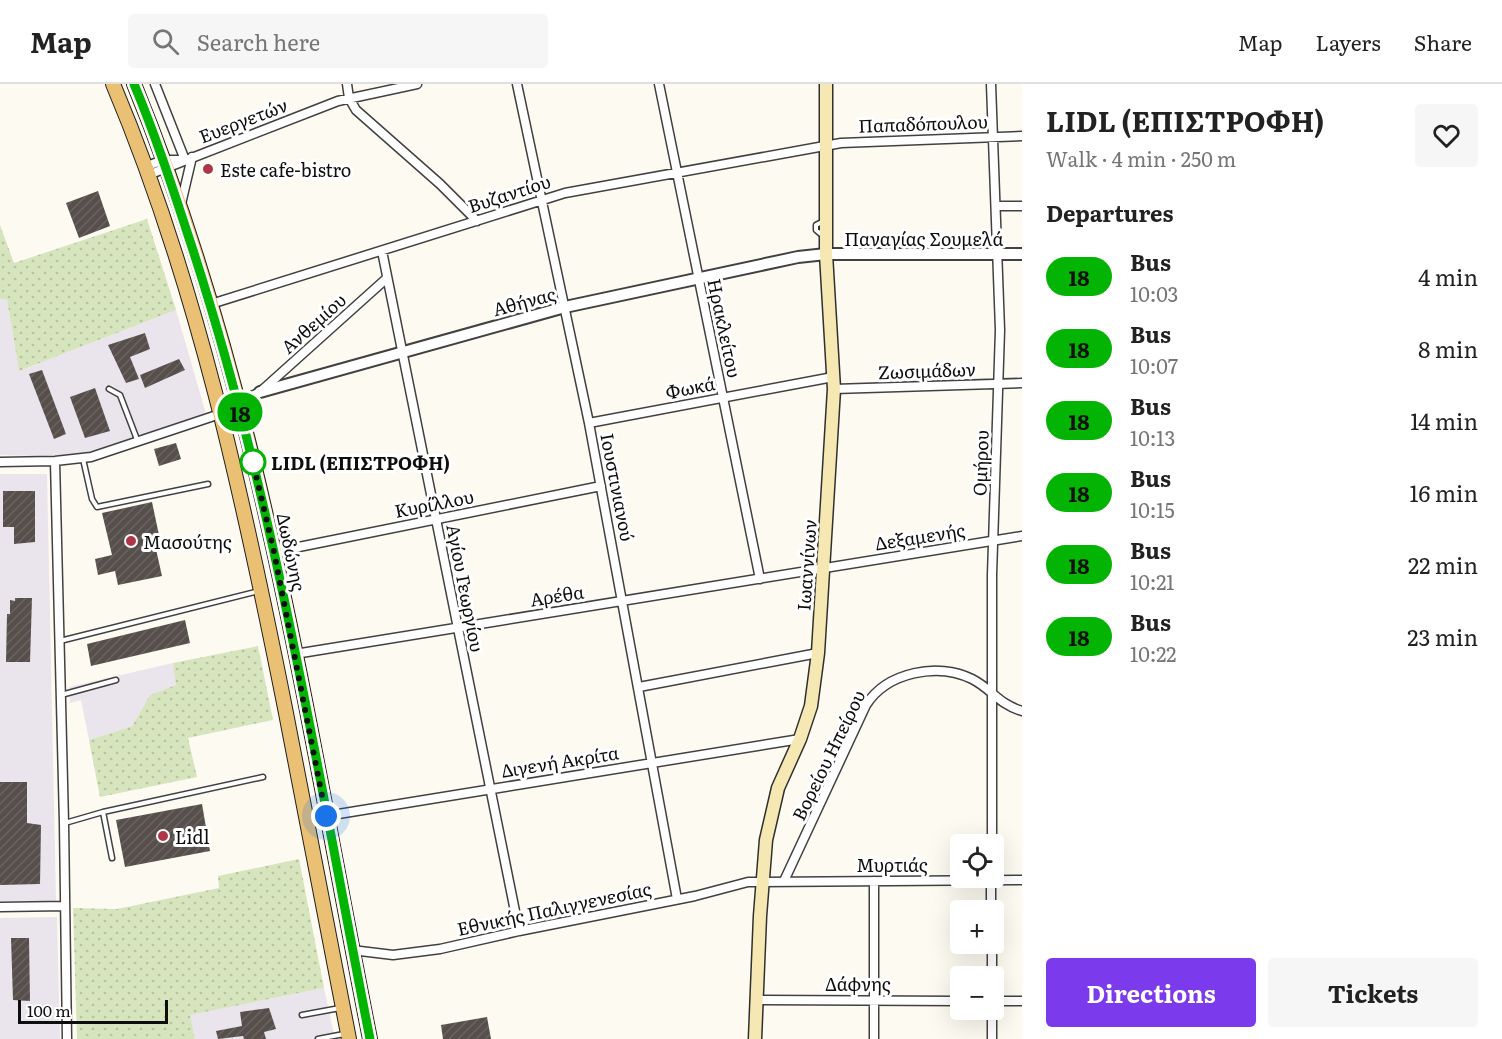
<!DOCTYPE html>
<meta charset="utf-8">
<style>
:root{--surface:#fff;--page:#f6f6f6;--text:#222;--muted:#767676;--line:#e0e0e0;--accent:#7c3aed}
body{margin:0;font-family:Literata,serif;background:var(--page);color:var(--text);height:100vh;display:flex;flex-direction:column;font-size:22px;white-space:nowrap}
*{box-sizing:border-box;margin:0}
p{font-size:20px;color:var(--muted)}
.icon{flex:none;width:33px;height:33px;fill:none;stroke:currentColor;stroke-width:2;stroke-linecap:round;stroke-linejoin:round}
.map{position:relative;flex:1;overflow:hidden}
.drawer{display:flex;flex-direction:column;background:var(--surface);width:480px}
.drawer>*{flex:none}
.badge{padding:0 12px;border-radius:20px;font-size:21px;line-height:39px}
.buttons{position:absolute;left:950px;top:750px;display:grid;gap:12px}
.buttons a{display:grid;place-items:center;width:54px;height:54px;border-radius:6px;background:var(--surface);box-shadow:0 6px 24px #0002;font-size:30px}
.scale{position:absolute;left:18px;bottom:15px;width:150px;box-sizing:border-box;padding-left:6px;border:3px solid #0e0e0e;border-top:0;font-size:16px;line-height:21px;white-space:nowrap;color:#0e0e0e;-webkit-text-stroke:4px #fff;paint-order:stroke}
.you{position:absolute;width:30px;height:30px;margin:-15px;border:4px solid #fff;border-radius:50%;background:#1a73e8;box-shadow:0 0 0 9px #1a73e833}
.map>.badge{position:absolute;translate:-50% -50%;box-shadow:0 0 0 3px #fff}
h2{padding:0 24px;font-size:22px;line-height:54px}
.round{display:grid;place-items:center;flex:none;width:63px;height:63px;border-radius:6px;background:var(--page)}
.head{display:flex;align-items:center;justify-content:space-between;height:102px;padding:0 24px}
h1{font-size:28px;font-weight:700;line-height:45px}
.cta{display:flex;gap:12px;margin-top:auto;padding:12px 24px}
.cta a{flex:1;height:69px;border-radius:6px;background:var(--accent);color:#fff;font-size:24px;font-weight:700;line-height:69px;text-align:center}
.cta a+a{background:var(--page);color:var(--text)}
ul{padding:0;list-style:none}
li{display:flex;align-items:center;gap:18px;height:72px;padding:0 24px}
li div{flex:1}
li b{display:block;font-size:22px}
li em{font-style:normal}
li .badge{min-width:66px;font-weight:700;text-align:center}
header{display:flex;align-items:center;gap:36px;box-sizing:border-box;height:84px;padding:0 30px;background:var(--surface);border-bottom:2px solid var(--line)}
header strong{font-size:28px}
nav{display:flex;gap:33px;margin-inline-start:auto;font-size:21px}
.search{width:420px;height:54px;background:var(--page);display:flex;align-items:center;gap:15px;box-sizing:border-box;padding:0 21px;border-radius:6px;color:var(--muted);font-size:22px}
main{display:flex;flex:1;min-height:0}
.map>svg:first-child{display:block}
</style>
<header>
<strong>Map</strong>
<div class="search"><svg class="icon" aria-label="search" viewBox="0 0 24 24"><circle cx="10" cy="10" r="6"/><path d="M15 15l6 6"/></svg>Search here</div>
<nav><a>Map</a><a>Layers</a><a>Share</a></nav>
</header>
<main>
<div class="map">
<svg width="1022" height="955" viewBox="0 0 1022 955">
<defs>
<pattern id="grass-dots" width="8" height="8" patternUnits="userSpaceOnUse" patternTransform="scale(1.5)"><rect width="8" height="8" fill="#d7e5be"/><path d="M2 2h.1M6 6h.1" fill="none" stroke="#b7c3a2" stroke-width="1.8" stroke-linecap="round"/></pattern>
<pattern id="building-hatch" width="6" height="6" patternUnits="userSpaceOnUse" patternTransform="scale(1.5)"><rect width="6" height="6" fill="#564f4c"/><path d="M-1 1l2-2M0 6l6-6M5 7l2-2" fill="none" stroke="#696461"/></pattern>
</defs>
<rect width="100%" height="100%" fill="#fdfaf1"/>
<path fill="#eae4ec" d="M0 215 7 216 19 287 176 226 206 330 85 370 33 372 0 371Z
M0 390H47L56 817H0Z
M173 579 177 601 150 611 132 642 89 656 81 616 70 619 69 603Z
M57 833 60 955H0V834Z
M324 904 335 955H195L189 931Z"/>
<path fill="url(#grass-dots)" d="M147 135 176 226 19 287 7 216 0 215V141L14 179Z
M258 562 273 636 188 654 197 693 100 713 89 656 132 642 150 611 176 601 173 579Z
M299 775 324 904 190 931 195 955H77L73 824 117 825 219 804 218 792Z"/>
<path fill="url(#building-hatch)" d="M98 107 110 142 79 154 66 119Z
M145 249 150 265 130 273 139 295 126 299 108 261Z
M179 275 185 286 145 304 140 291Z
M42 286 66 350 54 355 29 290Z
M95 304 110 347 85 354 70 313Z
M176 359 181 375 159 382 154 365Z
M3 407H35V458L14 460V443H3Z
M152 418 159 451 153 452 162 492 118 501 115 487 98 491 95 475 112 471 102 429Z
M15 514H32L30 578H6L7 530H10V516L15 517Z
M185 536 190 559 91 582 87 560Z
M0 698H27V739L41 741 40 800 0 801Z
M202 720 210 767 125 783 116 736Z
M11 854H29L30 917 13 916Z
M269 924 276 945 264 948 266 955H244L243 952 218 955 216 947 242 942 240 928Z
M487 933 491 955H443L441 941Z"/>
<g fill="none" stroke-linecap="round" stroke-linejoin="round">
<defs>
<path id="service" d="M822 138 816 141V146L822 151
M109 305 120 311 138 358
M83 375 92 415 97 423 208 400
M60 557 259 507
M61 611 116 596
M103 728 112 774
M65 739 103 728 263 693
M302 931 340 924
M318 955 344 950"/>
<path id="minor" d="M155 0 185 76
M347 0 349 14 356 26 440 100 477 137
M517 0 589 339 677 815
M659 0 760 495
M991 0 1000 246 992 491V760
M145 83 163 76H182
M148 91 338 17 417 0
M181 120 192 73
M997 122H1022
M382 167 519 847
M211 220 565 109 841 59 1022 52
M834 305 1022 299
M238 319 260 308 387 194
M589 339 833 293
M55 377 64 739 67 955
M0 378 55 377 91 373 220 330
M274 468 601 402
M295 570 1022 452
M639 603 818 569
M326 732 800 655
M991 794V826
M784 797 866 621C887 588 938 578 972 595 992 605 998 620 1022 627
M0 823 65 822
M992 860V892
M352 866 393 871 440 865 519 847 695 812 748 798 1022 796
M756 916 960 917
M993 917H1022
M874 955V797
M992 955V926"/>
<path id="tertiary" d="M260 308 565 223 798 173 826 170H1022"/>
<path id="secondary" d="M755 955 760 832 766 756 778 704 800 655 811 622 818 569 834 305 826 170V0"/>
<path id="primary" d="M113 0C197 199 243 413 285 624 306 735 328 845 349 955
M134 0C259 304 306 634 370 955"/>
</defs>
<use href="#service" stroke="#414141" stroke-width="7"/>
<use href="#minor" stroke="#414141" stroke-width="11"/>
<use href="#tertiary" stroke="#414141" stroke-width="14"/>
<use href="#secondary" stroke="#303030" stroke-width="15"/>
<use href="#primary" stroke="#1f1f1f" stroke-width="16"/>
<use href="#service" stroke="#fff" stroke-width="4"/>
<use href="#minor" stroke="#fff" stroke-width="8"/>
<use href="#tertiary" stroke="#fff" stroke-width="10"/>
<use href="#secondary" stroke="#f6e8b3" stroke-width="12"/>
<use href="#primary" stroke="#eac075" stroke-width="14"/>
</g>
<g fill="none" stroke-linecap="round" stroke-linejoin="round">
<defs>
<path id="line" d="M134 0C155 50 172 102 189 154 275 414 317 687 370 955"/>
</defs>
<use href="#line" stroke="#fff" stroke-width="14"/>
<use href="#line" stroke="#04b404" stroke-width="9"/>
<path stroke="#0e0e0e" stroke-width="6" stroke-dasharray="0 10.8" d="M253 378 251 370 274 468 326 732"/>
</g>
<g fill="#b03548" stroke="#fff" stroke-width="2">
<circle cx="208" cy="85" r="6"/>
<circle cx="131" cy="457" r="6"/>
<circle cx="163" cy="752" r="6"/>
</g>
<circle fill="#fff" stroke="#04b404" stroke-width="3" cx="253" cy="378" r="12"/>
<g text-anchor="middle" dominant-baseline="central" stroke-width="6" stroke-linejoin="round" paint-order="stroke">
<g font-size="18" fill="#0e0e0e" stroke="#fff">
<text transform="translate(243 36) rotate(-21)">Ευεργετών</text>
<text transform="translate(923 39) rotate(-2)">Παπαδόπουλου</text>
<text transform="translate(509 109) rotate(-18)">Βυζαντίου</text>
<text x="924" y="154">Παναγίας Σουμελά</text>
<text transform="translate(524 217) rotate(-15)">Αθήνας</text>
<text transform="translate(313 239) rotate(-42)">Ανθεμίου</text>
<text transform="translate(725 244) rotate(78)">Ηρακλείτου</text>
<text transform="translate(927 286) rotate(-2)">Ζωσιμάδων</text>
<text transform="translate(690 303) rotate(-11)">Φωκά</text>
<text transform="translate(980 379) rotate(-88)">Ομήρου</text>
<text transform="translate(618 403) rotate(79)">Ιουστινιανού</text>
<text transform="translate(434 419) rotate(-11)">Κυρίλλου</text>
<text transform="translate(920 452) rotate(-9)">Δεξαμενής</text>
<text transform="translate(292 468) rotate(78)">Δωδώνης</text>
<text transform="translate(806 481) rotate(-86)">Ιωαννίνων</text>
<text transform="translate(466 504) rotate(79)">Αγίου Γεωργίου</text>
<text transform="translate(557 511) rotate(-9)">Αρέθα</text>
<text transform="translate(828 671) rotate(-64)">Βορείου Ηπείρου</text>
<text transform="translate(560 677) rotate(-9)">Διγενή Ακρίτα</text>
<text x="892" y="780">Μυρτιάς</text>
<text transform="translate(554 824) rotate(-12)">Εθνικής Παλιγγενεσίας</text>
<text x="858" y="899">Δάφνης</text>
</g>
<g font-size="18" fill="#0e0e0e" stroke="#fff" text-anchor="start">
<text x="220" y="85">Este cafe-bistro</text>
<text x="143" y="457">Μασούτης</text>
<text x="175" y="752">Lidl</text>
</g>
<g font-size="18" font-weight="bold" fill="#0e0e0e" stroke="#fff" text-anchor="start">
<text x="271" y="378">LIDL (ΕΠΙΣΤΡΟΦΗ)</text>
</g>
</g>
</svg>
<div class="buttons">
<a><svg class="icon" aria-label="locate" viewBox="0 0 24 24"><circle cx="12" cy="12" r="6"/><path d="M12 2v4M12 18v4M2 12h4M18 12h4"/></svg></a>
<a>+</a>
<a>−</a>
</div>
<div class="scale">100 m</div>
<div class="you" style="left:326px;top:732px"></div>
<b class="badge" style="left:240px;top:328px;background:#04b404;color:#111">18</b>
</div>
<section class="drawer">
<div class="head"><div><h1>LIDL (ΕΠΙΣΤΡΟΦΗ)</h1><p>Walk · 4 min · 250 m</p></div><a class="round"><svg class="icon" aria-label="heart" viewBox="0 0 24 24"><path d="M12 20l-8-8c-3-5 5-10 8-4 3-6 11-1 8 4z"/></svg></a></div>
<h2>Departures</h2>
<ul>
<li><span class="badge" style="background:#04b404;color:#111">18</span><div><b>Bus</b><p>10:03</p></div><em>4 min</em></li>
<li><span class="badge" style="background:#04b404;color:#111">18</span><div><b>Bus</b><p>10:07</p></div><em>8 min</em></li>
<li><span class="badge" style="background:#04b404;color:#111">18</span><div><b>Bus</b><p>10:13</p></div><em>14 min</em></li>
<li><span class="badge" style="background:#04b404;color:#111">18</span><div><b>Bus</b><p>10:15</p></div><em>16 min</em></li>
<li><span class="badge" style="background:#04b404;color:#111">18</span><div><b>Bus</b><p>10:21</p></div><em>22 min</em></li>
<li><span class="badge" style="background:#04b404;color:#111">18</span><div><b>Bus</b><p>10:22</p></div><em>23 min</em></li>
</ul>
<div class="cta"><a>Directions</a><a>Tickets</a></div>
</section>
</main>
